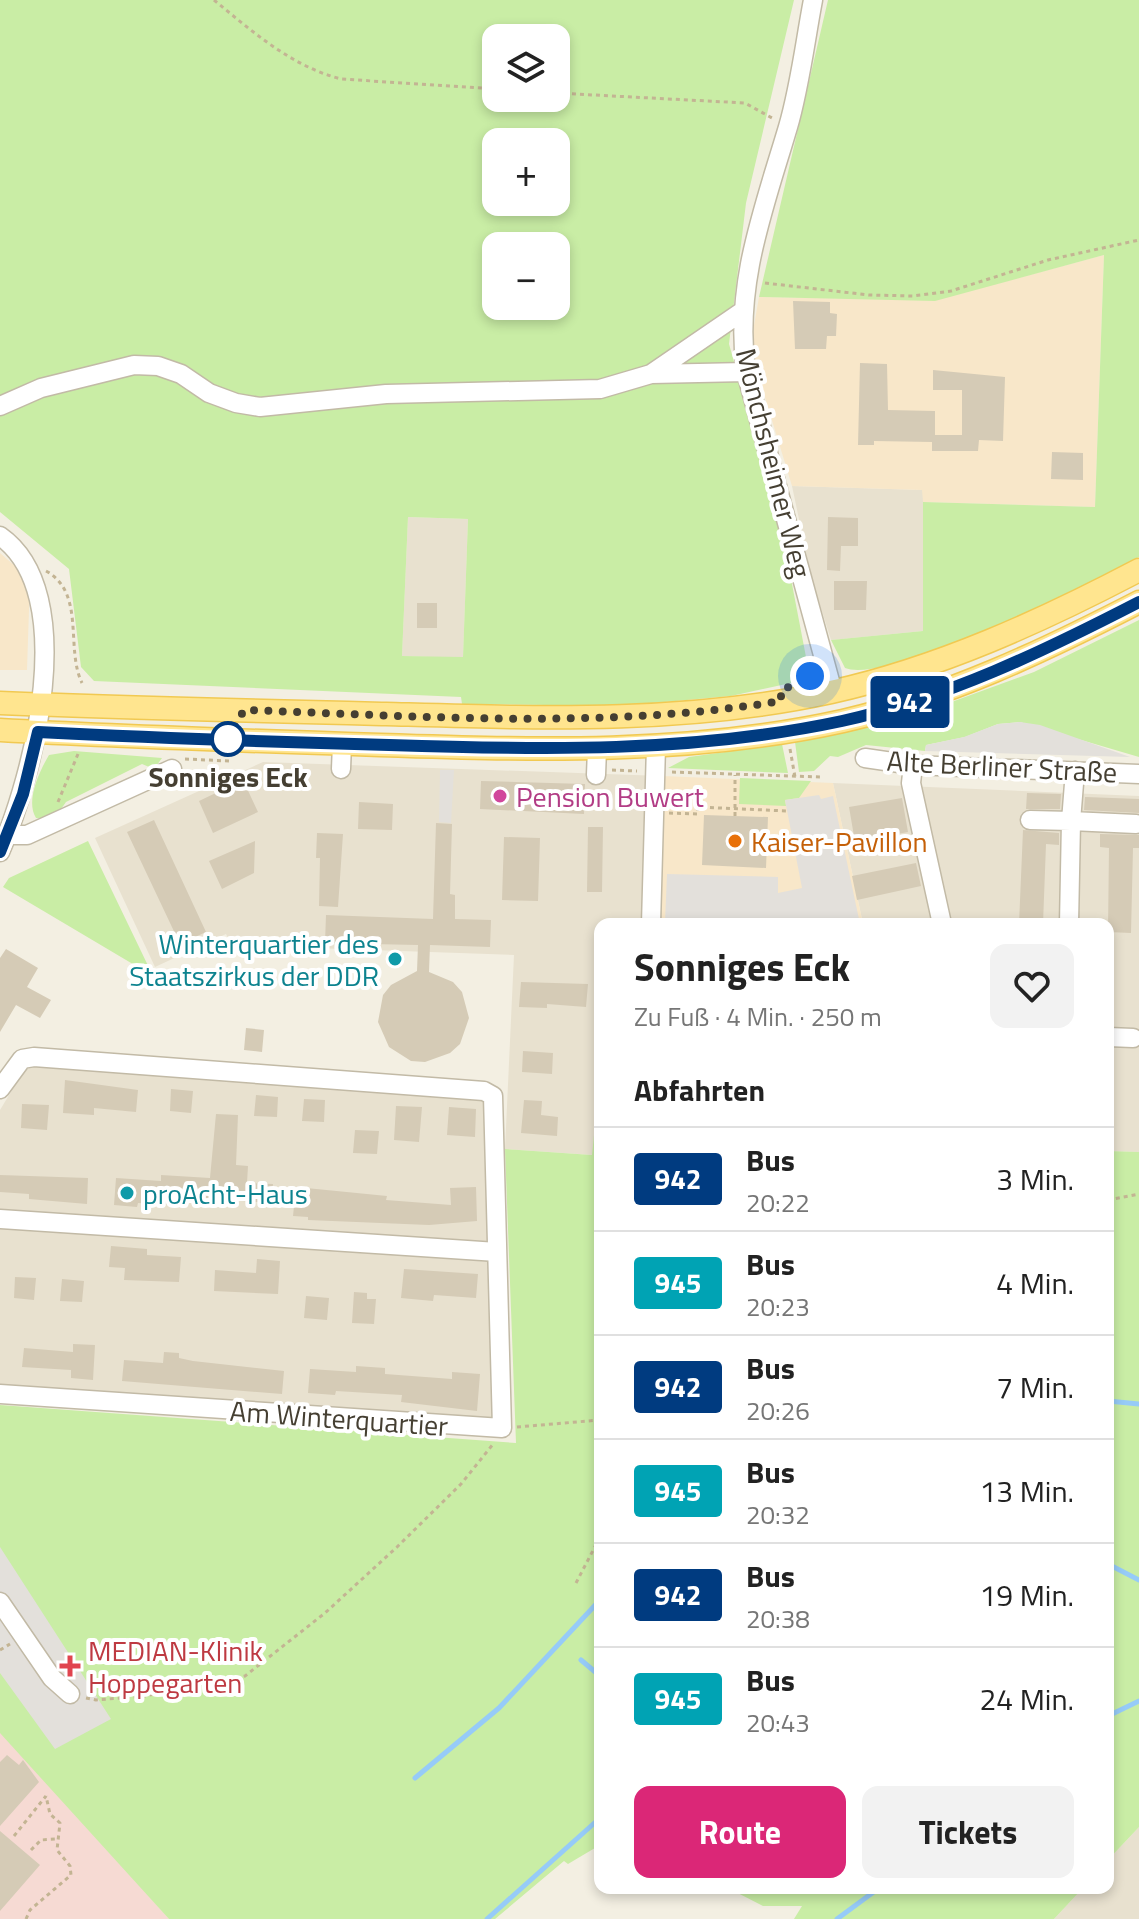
<!DOCTYPE html>
<html lang="de">
<meta charset="utf-8">
<style>
:root{--surface:#fff;--page:#f2f2f2;--text:#222;--muted:#767676;--line:#e0e0e0;--accent:#db2777}
body{margin:0;font-family:"Titillium Web",sans-serif;background:var(--page);color:var(--text);height:100vh;display:flex;flex-direction:column;font-size:30px;white-space:nowrap}
*{box-sizing:border-box;margin:0}
p{font-size:26px;color:var(--muted)}
.icon{flex:none;width:44px;height:44px;fill:none;stroke:currentColor;stroke-width:2;stroke-linecap:round;stroke-linejoin:round}
.map{position:relative;flex:1;overflow:hidden}
.drawer{position:absolute;left:594px;top:918px;width:520px;height:976px;display:flex;flex-direction:column;background:var(--surface);border-radius:16px;box-shadow:0 4px 12px #0003}
.drawer>*{flex:none}
.badge{padding:0 16px;border-radius:6px;font-size:28px;line-height:52px}
.buttons{position:absolute;left:482px;top:24px;display:grid;gap:16px}
.buttons a{display:grid;place-items:center;width:88px;height:88px;border-radius:16px;background:var(--surface);box-shadow:0 4px 12px #0003;font-size:40px}
.you{position:absolute;width:40px;height:40px;margin:-20px;border:6px solid #fff;border-radius:50%;background:#1a73e8;box-shadow:0 0 0 12px #1a73e833}
.map>.badge{position:absolute;translate:-50% -50%;box-shadow:0 0 0 4px #fff}
h2{padding:0 40px;font-size:30px;line-height:72px}
.round{display:grid;place-items:center;flex:none;width:84px;height:84px;border-radius:16px;background:var(--page)}
.head{display:flex;align-items:center;justify-content:space-between;height:136px;padding:0 40px}
h1{font-size:38px;font-weight:700;line-height:60px}
.primary-button{display:flex;gap:16px;margin-top:auto;padding:16px 40px}
.primary-button a{flex:1;height:92px;border-radius:16px;background:var(--accent);color:#fff;font-size:32px;font-weight:700;line-height:92px;text-align:center}
.primary-button a+a{background:var(--page);color:var(--text)}
ul{padding:0;list-style:none}
li{display:flex;align-items:center;gap:24px;height:104px;padding:0 40px;border-top:2px solid var(--line)}
li div{flex:1}
li b{display:block;font-size:30px}
li em{font-style:normal}
li .badge{min-width:88px;font-weight:700;text-align:center}
.map>svg:first-child{display:block}
</style>
<div class="map">
<svg width="1139" height="1919" viewBox="0 0 1139 1919">
<rect width="100%" height="100%" fill="#f3efe2"/>
<path fill="#e8e1cf" d="M792 486 923 490V631L831 640 811 576Z
M408 517 468 519 463 658 402 656Z
M263 762 662 776 658 923 671 924H600V1136H594L593 1155 505 1149 514 955 256 946 231 944 226 934 155 967 95 838Z
M833 783 1139 796V1152L1108 1151V924H863Z
M32 1066 479 1097 488 1107 496 1414 490 1421 0 1387V1110L23 1072Z
M1139 1827V1919H1054L1083 1888H1108V1860Z"/>
<path fill="#f8e7c9" d="M1104 255 1095 507 923 502 922 490 792 486 750 348 759 297 935 300Z
M0 553 30 579 27 670H0Z
M662 776 833 783 863 924 658 923Z"/>
<path fill="#f6dad3" d="M0 1405 130 1875 169 1919H0Z"/>
<path fill="#c9eda5" fill-rule="evenodd" d="M0 0H794L746 203 729 344 782 532 806 657 805 676 800 681 731 696 620 706 462 704 461 697 94 681 81 667 69 569 0 512ZM496 38H556V98H496ZM496 142H556V202H496ZM496 246H556V306H496ZM408 517 468 519 463 657 402 656Z
M828 0H1139V557C1092 583 889 685 845 668L831 640 923 631V502L1095 507 1104 255 935 301 759 297Z
M1139 620V757L1020 722 998 724 965 737 926 745 925 751 866 745 838 757 830 756 814 771 799 772 795 742 946 704 1034 672Z
M782 744 788 773 668 768 689 757Z
M74 751 162 758 154 769 142 764 66 802C59 813 49 820 36 818 25 801 40 770 49 755Z
M740 778 811 781 799 798 785 800 786 806 739 804Z
M88 841 153 976 3 887 9 878Z
M594 1135 600 1136V1845L568 1864 564 1861 495 1919H169L0 1733V1405L516 1443 505 1149 592 1155Z
M1108 1151 1139 1152V1827L1108 1860Z
M728 1888H1083L1054 1919H794L802 1906H763Z"/>
<path fill="#e3e0db" d="M1020 722 1040 725 1130 757 925 751 926 745 964 737 998 724Z
M440 770H454L451 823 439 822Z
M819 795 821 799 833 796 860 924 665 922 667 874 778 877V893L802 888 785 800Z
M0 1547 111 1719 55 1749 0 1673Z"/>
<g fill="none" stroke-linecap="round" stroke-linejoin="round">
<path stroke="#96cbf8" stroke-width="5" d="M1108 1401 1139 1404
M1108 1564 1139 1580
M581 1660 600 1676
M1108 1716 1139 1701
M415 1778 499 1708 600 1600
M487 1919 600 1818
M837 1919 879 1888"/>
</g>
<path fill="#d5cbb6" d="M793 301 830 302V313L837 314 836 336H827L826 349H795Z
M860 363 887 364 888 410 935 411V435H962V390H933V370L1005 377 1003 441 979 440 978 451H932V442L874 441V445H858Z
M1052 452 1083 453V480L1051 479Z
M828 517 858 518V546H841L840 571 827 570Z
M834 581H867L866 610H834Z
M417 603H437V628H417Z
M243 780 258 812 213 833 199 801Z
M481 781 585 784 584 814 480 809Z
M1027 793 1061 794 1060 809H1026Z
M1085 797 1139 799V813L1084 810Z
M902 798 908 832 855 842 849 807Z
M359 802 393 804 392 830 358 829Z
M704 815 768 817 766 868 702 865Z
M154 820 206 932 180 944 127 832Z
M436 823 452 824 450 894 455 895V919L491 920 490 947 430 945 429 972 453 982 462 992 469 1018 460 1044 450 1053 425 1062 411 1061 389 1047 378 1022 383 995 391 985 417 971 418 945 325 943 326 915 433 919Z
M588 827H603L602 892H587Z
M1023 830 1059 833V845L1046 844 1043 924H1019Z
M317 833 343 834 338 907 319 906 320 858H316Z
M1100 834 1139 835V848H1133L1131 933 1108 932 1109 848 1100 847Z
M504 837 540 838 538 901 502 900Z
M255 841 254 873 222 889 209 861Z
M916 863 921 886 857 900 852 876Z
M6 949 38 968 27 987 51 1000 40 1018 16 1005 0 1032V958Z
M521 982 588 984 586 1007 547 1004V1008L519 1007Z
M246 1028 264 1030 262 1052 244 1050Z
M523 1051 553 1053 552 1074 522 1072Z
M65 1080 138 1090 136 1112 94 1108V1115L63 1113Z
M171 1089 193 1091 191 1113 170 1111Z
M256 1095 278 1097 277 1117 254 1116Z
M304 1099 325 1100 324 1122 302 1121Z
M524 1100 542 1101 541 1115 558 1117 557 1136 521 1133Z
M22 1104 49 1105 47 1130 21 1128Z
M396 1106 422 1107 419 1142 394 1140Z
M449 1107 476 1109 475 1137 447 1135Z
M216 1114 238 1115 236 1165 248 1166 247 1183 273 1184 271 1203 189 1197 188 1206 138 1203 137 1207 114 1205 116 1178 161 1181V1175L210 1178Z
M355 1130 379 1131 377 1154 353 1153Z
M0 1175 88 1178 87 1204 29 1199V1194L0 1192Z
M296 1187 387 1196 386 1200 451 1205 450 1188 476 1187 477 1221 429 1225 308 1220V1217L293 1216Z
M111 1246 147 1249V1255L181 1257 179 1282 124 1280 125 1268 109 1267Z
M257 1259 280 1261 278 1294 214 1291 215 1270 256 1273Z
M404 1269 478 1274 476 1298 434 1295 433 1301 401 1298Z
M15 1277 36 1278 34 1300 14 1298Z
M62 1279 84 1281 82 1302 60 1301Z
M354 1292 367 1293V1299H376L374 1324 352 1323Z
M306 1296 329 1298 327 1320 304 1318Z
M73 1344 95 1345 93 1380 71 1378V1370L22 1367 24 1348 73 1352Z
M164 1352 179 1353V1358L193 1361 284 1371 282 1394 122 1381 124 1360 163 1363Z
M356 1366 385 1368V1374L452 1379V1372L480 1374 477 1411 401 1402 402 1395 336 1391 335 1395 308 1393 310 1369 356 1372Z
M7 1755 19 1765 23 1760 39 1782 0 1826V1762Z
M0 1831 40 1865 0 1911Z"/>
<g fill="none" stroke-linecap="round" stroke-linejoin="round">
<defs>
<path id="minor" d="M813 0C805 42 800 86 788 127 764 208 734 285 746 372L833 692
M651 374 743 311
M0 406 41 388 134 365 158 366 181 374 209 393 236 403 260 407 386 394 600 389 651 374 746 372
M0 536C81 593 33 777 0 852
M865 758 913 765 1139 774
M913 765 911 783 942 924
M341 769 342 744
M596 775 597 749
M1030 820 1071 821 1075 771
M7 835H27L172 769
M651 924 656 746
M1069 924 1071 821 1136 824
M1108 1037 1133 1038
M0 1089 22 1059 34 1057 484 1091 493 1096 502 1428 0 1394
M0 1219 497 1252
M0 1602 52 1678 70 1694"/>
<path id="major" d="M0 703C129 708 258 711 386 714 535 718 685 724 831 692 939 668 1042 621 1139 570
M0 730C127 737 253 741 380 745 535 750 690 755 843 721 947 697 1044 651 1139 602"/>
</defs>
<use href="#minor" stroke="#c2baa6" stroke-width="21"/>
<use href="#major" stroke="#f1c952" stroke-width="25"/>
<path stroke="#c3b493" stroke-width="3" stroke-dasharray="4 4" stroke-linecap="butt" d="M214 0C253 32 291 66 341 79L496 89
M556 93 745 103 772 118
M765 283 869 295 913 296 951 291 1048 260 1139 240
M46 571C86 593 65 648 82 683
M790 749 795 777
M185 759 229 761
M612 770 637 771
M672 772 820 777
M58 802 78 754
M669 813 698 814V807L787 811
M735 816V775
M1108 1200 1139 1194
M517 1427 600 1420
M576 1583 600 1537
M0 1650 10 1644
M86 1698 96 1700 145 1696 245 1676 325 1613 397 1547 461 1484 494 1443
M14 1836 46 1796
M31 1850 41 1840 56 1839
M26 1919 30 1910 71 1875 70 1866 57 1850 60 1823 50 1814 46 1796"/>
<use href="#minor" stroke="#fff" stroke-width="18"/>
<use href="#major" stroke="#ffe58f" stroke-width="22"/>
</g>
<g fill="none" stroke-linecap="round" stroke-linejoin="round">
<defs>
<path id="line" d="M0 852 23 794 38 732C155 738 272 742 389 745 541 750 692 753 842 721 947 698 1044 651 1139 602"/>
</defs>
<use href="#line" stroke="#fff" stroke-width="18"/>
<use href="#line" stroke="#003b80" stroke-width="12"/>
<path stroke="#453f32" stroke-width="8" stroke-dasharray="0 14.4" d="M228 739 244 710C422 716 604 730 781 701V689L802 684 810 676"/>
</g>
<circle fill="#fff" stroke="#003b80" stroke-width="4" cx="228" cy="739" r="16"/>
<circle fill="#d1479c" stroke="#fff" stroke-width="3" cx="500" cy="796" r="8"/>
<circle fill="#e8710a" stroke="#fff" stroke-width="3" cx="735" cy="841" r="8"/>
<g fill="#0f9aa8" stroke="#fff" stroke-width="3">
<circle cx="395" cy="959" r="8"/>
<circle cx="127" cy="1193" r="8"/>
</g>
<path fill="#e0444e" stroke="#fff" stroke-width="3" d="M66 1654h8v8h8v8h-8v8h-8v-8h-8v-8h8z"/>
<g text-anchor="middle" dominant-baseline="central" stroke-width="8" stroke-linejoin="round" paint-order="stroke">
<g font-size="28" fill="#453f32" stroke="#fff">
<text transform="translate(774 463) rotate(76)">Mönchsheimer Weg</text>
<text transform="translate(1002 766) rotate(3)">Alte Berliner Straße</text>
<text transform="translate(339 1418) rotate(4)">Am Winterquartier</text>
</g>
<g font-size="28" font-weight="bold" fill="#453f32" stroke="#fff">
<text x="228" y="776">Sonniges Eck</text>
</g>
<g font-size="28" fill="#b23c85" stroke="#fff" text-anchor="start">
<text x="516" y="796">Pension Buwert</text>
</g>
<g font-size="28" fill="#c56008" stroke="#fff" text-anchor="start">
<text x="751" y="841">Kaiser-Pavillon</text>
</g>
<g font-size="28" fill="#0d838f" stroke="#fff" text-anchor="end">
<text x="379" y="943">Winterquartier des<tspan x="379" dy="32">Staatszirkus der DDR</tspan></text>
<text x="143" y="1193" text-anchor="start">proAcht-Haus</text>
</g>
<g font-size="28" fill="#be3a42" stroke="#fff" text-anchor="start">
<text x="88" y="1650">MEDIAN-Klinik<tspan x="88" dy="32">Hoppegarten</tspan></text>
</g>
</g>
</svg>
<div class="buttons">
<a><svg class="icon" aria-label="layers" viewBox="0 0 24 24"><path d="M12 4l9 5-9 5-9-5zM3 14l9 5 9-5"/></svg></a>
<a>+</a>
<a>−</a>
</div>
<div class="you" style="left:810px;top:676px"></div>
<b class="badge" style="left:910px;top:702px;background:#003b80;color:#fff">942</b>
<section class="drawer">
<div class="head"><div><h1>Sonniges Eck</h1><p>Zu Fuß · 4 Min. · 250 m</p></div><a class="round"><svg class="icon" aria-label="heart" viewBox="0 0 24 24"><path d="M12 20l-8-8c-3-5 5-10 8-4 3-6 11-1 8 4z"/></svg></a></div>
<h2>Abfahrten</h2>
<ul>
<li><span class="badge" style="background:#003b80;color:#fff">942</span><div><b>Bus</b><p>20:22</p></div><em>3 Min.</em></li>
<li><span class="badge" style="background:#00a3b4;color:#fff">945</span><div><b>Bus</b><p>20:23</p></div><em>4 Min.</em></li>
<li><span class="badge" style="background:#003b80;color:#fff">942</span><div><b>Bus</b><p>20:26</p></div><em>7 Min.</em></li>
<li><span class="badge" style="background:#00a3b4;color:#fff">945</span><div><b>Bus</b><p>20:32</p></div><em>13 Min.</em></li>
<li><span class="badge" style="background:#003b80;color:#fff">942</span><div><b>Bus</b><p>20:38</p></div><em>19 Min.</em></li>
<li><span class="badge" style="background:#00a3b4;color:#fff">945</span><div><b>Bus</b><p>20:43</p></div><em>24 Min.</em></li>
</ul>
<div class="primary-button"><a>Route</a><a>Tickets</a></div>
</section>
</div>
